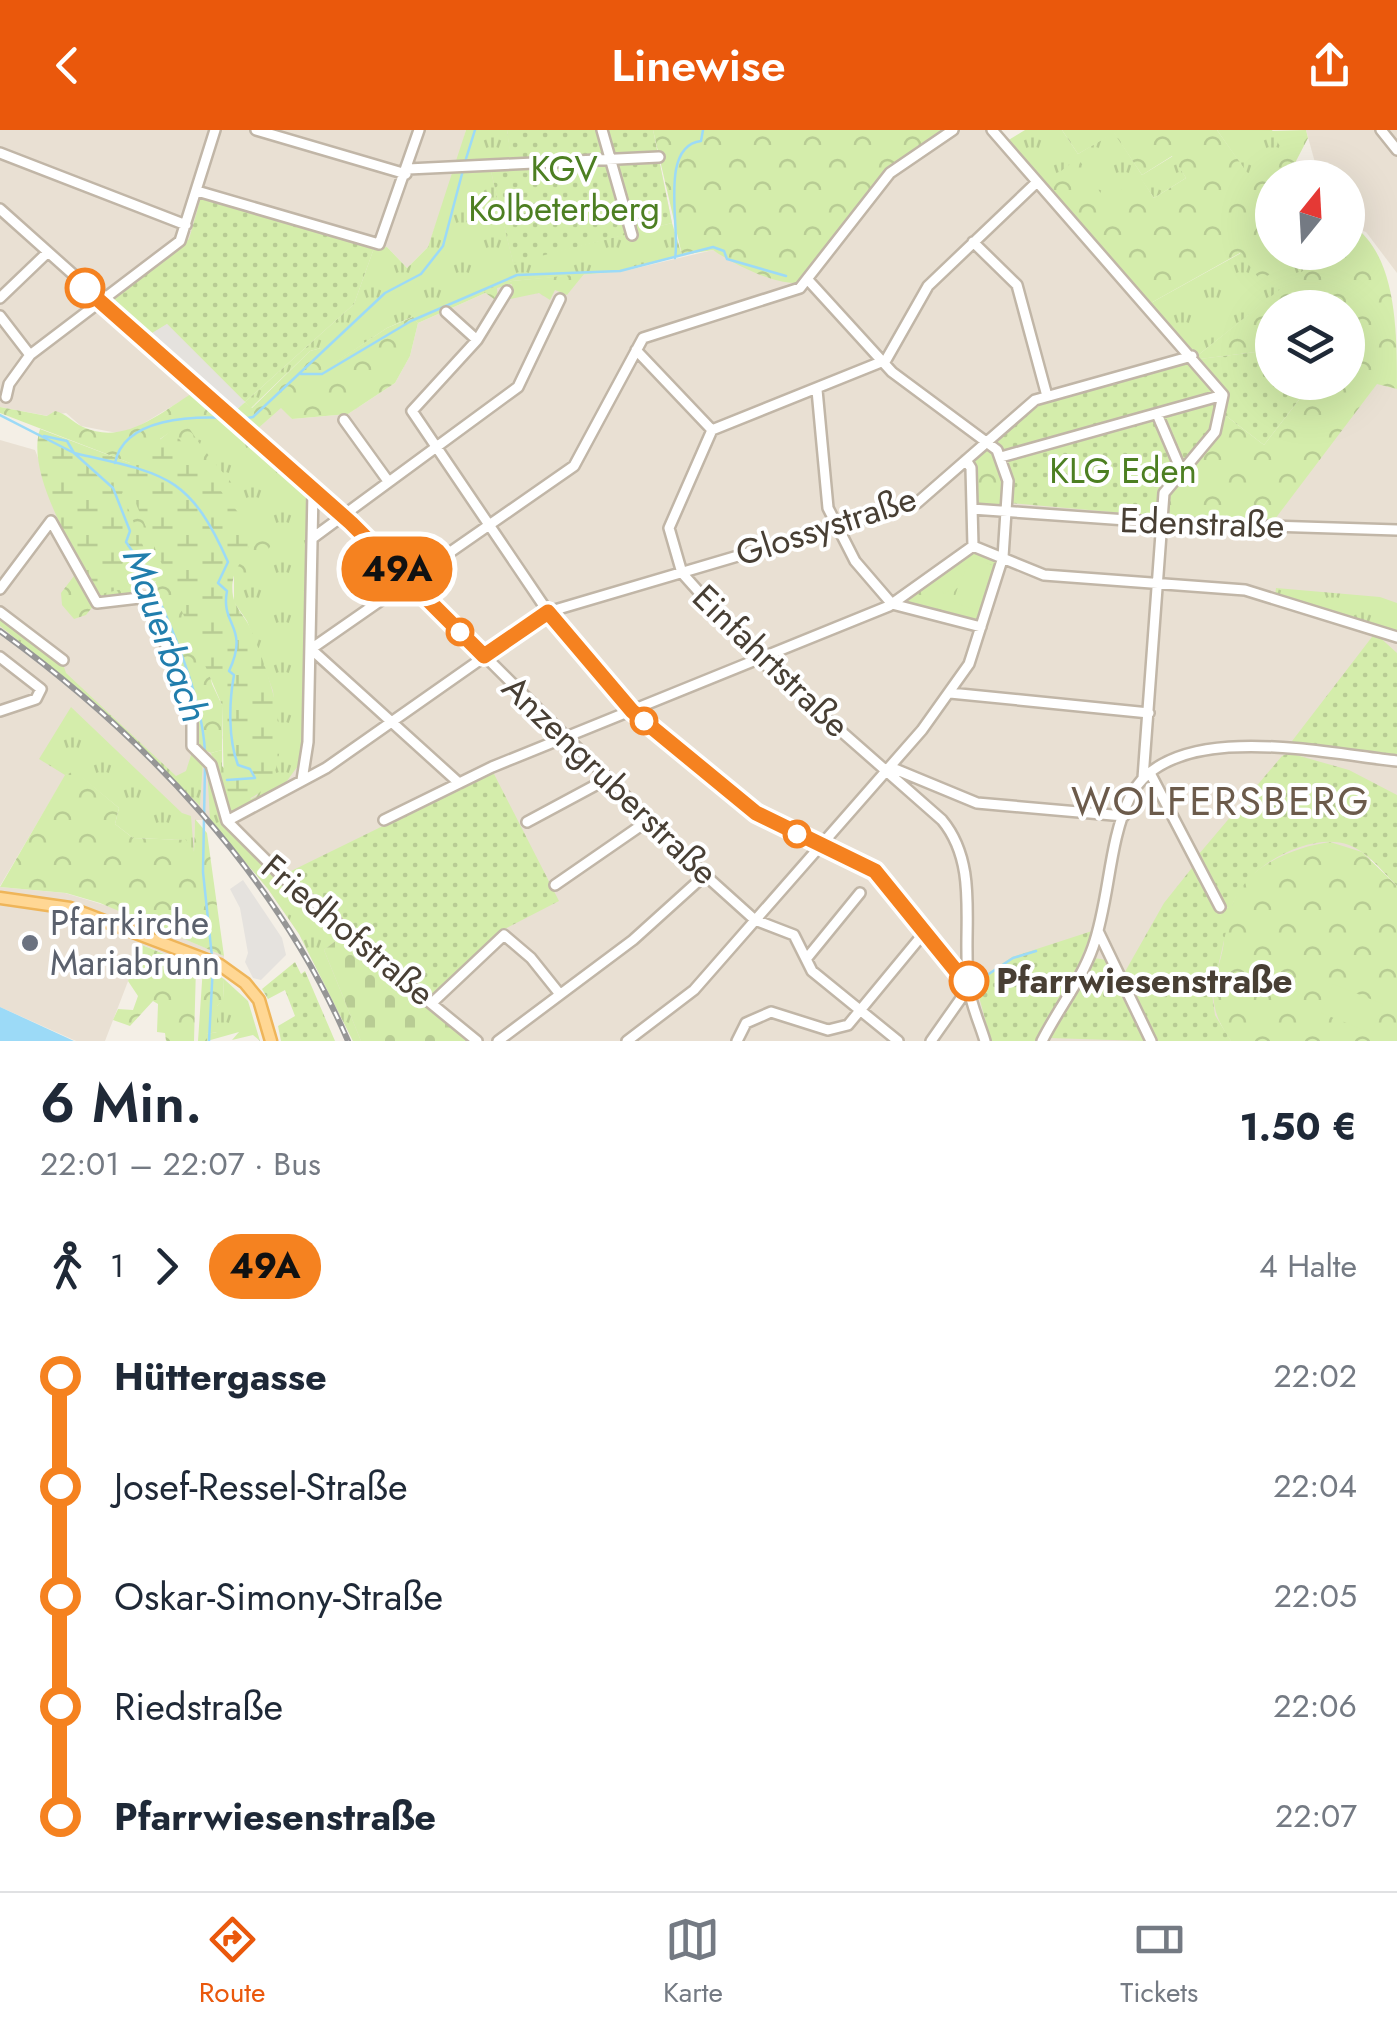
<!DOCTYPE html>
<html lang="de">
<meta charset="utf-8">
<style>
:root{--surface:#fff;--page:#f2f2f3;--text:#1f2937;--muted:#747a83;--line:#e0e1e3;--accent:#ea580c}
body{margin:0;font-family:Jost,sans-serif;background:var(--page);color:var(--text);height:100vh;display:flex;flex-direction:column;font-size:38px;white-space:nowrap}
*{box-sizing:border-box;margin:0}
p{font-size:32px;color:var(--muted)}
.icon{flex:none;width:55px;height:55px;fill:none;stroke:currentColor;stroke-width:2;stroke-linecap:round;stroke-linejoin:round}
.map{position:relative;height:911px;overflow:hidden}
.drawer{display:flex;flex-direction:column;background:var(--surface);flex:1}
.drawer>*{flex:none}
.badge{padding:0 20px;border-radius:32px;font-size:35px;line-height:65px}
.needle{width:65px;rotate:18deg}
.buttons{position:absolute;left:1255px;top:30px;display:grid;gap:20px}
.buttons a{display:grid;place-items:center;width:110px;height:110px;border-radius:50%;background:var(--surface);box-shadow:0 10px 40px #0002;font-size:50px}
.map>.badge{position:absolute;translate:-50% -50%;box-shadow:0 0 0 5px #fff}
.legs{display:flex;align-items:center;gap:15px;height:110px;padding:0 40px;font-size:32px}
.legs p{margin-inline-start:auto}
.head{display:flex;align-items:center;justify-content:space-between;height:170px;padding:0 40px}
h1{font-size:55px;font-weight:600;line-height:75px}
ul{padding:0 40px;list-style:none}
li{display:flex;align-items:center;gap:35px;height:110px;font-size:38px}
li i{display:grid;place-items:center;width:15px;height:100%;margin:0 12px;background:currentColor}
li i::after{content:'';width:25px;height:25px;margin:-12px;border:8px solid;border-radius:50%;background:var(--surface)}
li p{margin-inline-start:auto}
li:first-child i{background:linear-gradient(#0000 50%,currentColor 0)}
li:last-child i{background:linear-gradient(currentColor 50%,#0000 0)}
header{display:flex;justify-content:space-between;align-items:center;height:130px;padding:0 40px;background:var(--accent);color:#fff;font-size:45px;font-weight:600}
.menu{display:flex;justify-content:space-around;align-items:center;height:140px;border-top:2px solid var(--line);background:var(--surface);font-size:28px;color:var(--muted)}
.menu a{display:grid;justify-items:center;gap:5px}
.menu .active{color:var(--accent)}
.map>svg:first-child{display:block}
</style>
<header><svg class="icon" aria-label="back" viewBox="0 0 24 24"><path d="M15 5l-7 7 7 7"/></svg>Linewise<svg class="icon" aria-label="share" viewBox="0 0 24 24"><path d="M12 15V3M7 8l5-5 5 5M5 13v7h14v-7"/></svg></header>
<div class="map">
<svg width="1397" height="911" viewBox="0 0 1397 911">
<defs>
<pattern id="grass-tufts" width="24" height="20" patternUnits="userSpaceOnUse" patternTransform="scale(2.5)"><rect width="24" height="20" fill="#d4edab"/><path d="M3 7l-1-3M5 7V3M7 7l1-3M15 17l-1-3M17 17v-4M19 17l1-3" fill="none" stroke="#b8cc94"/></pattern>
<pattern id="forest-crowns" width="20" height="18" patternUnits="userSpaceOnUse" patternTransform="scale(2.5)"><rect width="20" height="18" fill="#d4edab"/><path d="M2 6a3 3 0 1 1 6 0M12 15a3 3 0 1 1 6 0" fill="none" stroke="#b8cc94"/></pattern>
<pattern id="wetland-marsh" width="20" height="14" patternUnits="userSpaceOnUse" patternTransform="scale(2.5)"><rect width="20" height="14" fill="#d4edab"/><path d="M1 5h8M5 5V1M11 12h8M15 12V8" fill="none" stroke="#b8cc94"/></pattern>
<pattern id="cemetery-stones" width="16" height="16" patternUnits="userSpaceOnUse" patternTransform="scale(2.5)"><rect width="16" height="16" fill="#d4edab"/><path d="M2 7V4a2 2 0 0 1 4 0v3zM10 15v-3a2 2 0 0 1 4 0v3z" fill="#b8cc94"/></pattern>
<pattern id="garden-dots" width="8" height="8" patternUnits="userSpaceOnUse" patternTransform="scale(2.5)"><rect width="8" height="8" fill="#d4edab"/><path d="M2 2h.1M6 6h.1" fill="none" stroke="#b8cc94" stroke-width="1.8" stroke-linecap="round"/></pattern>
</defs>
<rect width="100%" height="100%" fill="#f4efe6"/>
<path fill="#e9e0d3" d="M0 0H466L457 33 511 32 507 0H653L672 93 513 133 455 39 428 117 407 138 387 117 374 118 354 174 234 281 255 301 281 277 292 289 348 284 395 253 410 226 418 193 512 151 624 141 713 120 771 148 790 151 888 41 947 0H997L1199 229 1272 220V252L1312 253 1225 285 1215 307 1273 389 1377 253 1397 259V756L1371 729 1219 894 1231 911H353L299 804 268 759 210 690H195L194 724 75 641 65 646 0 756V310L35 320 75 422 101 463 148 453 196 584 204 621 211 623 224 678 306 400 307 369 303 360 194 263 136 298 117 303 81 296 66 283 48 286 0 277Z
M1306 0H1397V143L1366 102 1348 96V48L1319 47Z
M0 757 65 763 114 778 224 826 221 845 142 815 105 911H76L0 877Z"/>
<path fill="url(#grass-tufts)" d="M466 0H507L512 32 489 33 513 132 672 93 682 125 624 141 512 151 418 193 412 187 387 198 320 243 321 218 310 221 251 278 245 272 354 174 374 118 387 117 407 138 428 117Z
M1025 0H1062L1078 24 1114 2 1142 45 1173 26 1186 48 1154 68 1141 49 1105 71 1044 53 1007 11Z
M1217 0H1272L1283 19 1282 29 1251 49Z
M1241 123 1296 128 1304 141 1197 226 1149 174Z
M194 262 303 360 307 369 306 400 311 409 303 629 284 655 233 682 224 678 211 623 222 620V636L251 669 257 666 279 622 273 561 247 491 234 472V443L172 301Z
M1276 458 1380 467 1397 473V503L1275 466Z
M0 485 62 531 66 543 176 646 186 641 192 622 203 630 200 676 99 576 0 496Z
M71 577 182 683 191 686 194 724 185 710 133 708 115 694 119 678 75 642 65 645 39 629Z
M207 635 222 690 297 765 330 787 342 806 324 820 361 911H353L299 804 268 759 210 690Z
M224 849 248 871 260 911 253 905 232 910 239 902 207 911V904L217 902V876L223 869Z"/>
<path fill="url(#forest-crowns)" d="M653 0H947L888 41 802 152C780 158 733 134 713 120L682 125Z
M1062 0H1217L1251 48 1281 28 1282 19 1270 1 1306 0 1308 8 1295 33 1306 47 1272 48V122H1348L1351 94C1397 125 1397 200 1397 259L1377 254 1272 393 1167 389 1166 364 1215 307 1225 285 1264 315 1312 253 1348 252V178H1272V220L1200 229 1197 226 1304 140 1296 129 1260 150 1240 123 1149 174 1044 54 1078 28 1105 70 1141 48 1154 68 1186 48 1172 26 1142 45 1114 3 1078 24Z
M584 144 567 165 555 160 550 170 539 163 506 170 512 154 497 158 498 172 483 161 512 151Z
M413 187 418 193 410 226 395 253 348 284 292 289 281 278 255 301 234 282 245 272 252 278 310 221 321 218 324 209 331 208 322 241 387 198Z
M194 262 234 298H189C214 338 247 364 271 407L270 417 254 435 255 451 241 453 234 443 251 415 249 396 172 301 160 309 212 554 222 575V620L211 623 199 618 196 584 148 453 156 452 121 363 130 333 0 283V277L47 286 55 281C67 284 72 292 83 297 124 316 160 283 194 262Z
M985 317 991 318 1004 342 1003 376H978L974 372 973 329Z
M65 400 101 463 134 456 136 464 94 475 86 485 74 489 62 475 61 463 74 446 55 410Z
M972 420 997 428 999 433 979 493 904 473Z
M75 641 119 678 115 694 133 708 186 710 194 722 195 689 207 703 224 826 100 773 66 763 0 757 65 645Z
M1330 712 1362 722 1397 756V911H1231C1188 851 1240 832 1219 780L1232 776C1242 738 1293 717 1330 712Z
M142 815 196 837 194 911H166L165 903 157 902 158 874 153 871 130 896 113 890 118 879 133 880 138 866 128 851Z
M203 837 224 849 223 870 217 876V902L207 904V911H198Z"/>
<path fill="url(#wetland-marsh)" d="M40 299 130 333 172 300 249 396 253 409C243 428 229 443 233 466 235 479 247 488 251 500 270 546 310 651 241 672L224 658 222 575 131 362 122 363 157 451 101 464C76 425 25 344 40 299Z"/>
<path fill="url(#cemetery-stones)" d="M342 806 442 885 466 911H361L324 820Z"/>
<path fill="url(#garden-dots)" d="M507 0H653L672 93 513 133 489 33 511 31Z
M201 67 374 118 354 174 245 272 167 194 149 205 111 171 189 109Z
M1272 220V252L1312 253 1264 315 1225 285 1221 255 1200 229Z
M1192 230 1219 264 1004 323 995 312 1037 274Z
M1219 270 1208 308 1181 335 1161 286Z
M1156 287 1177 339 1163 356 1156 386 1011 373 1008 328Z
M1375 503 1397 523V626L1289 615Z
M1289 623 1349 640 1397 665V756C1383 742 1369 723 1349 715 1310 700 1242 738 1232 777H1223L1199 724 1282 626Z
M493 642 559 771 499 802 433 866 285 744Z
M1195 734 1227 797 1212 864 1215 885 1231 911H1154L1157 907 1149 902 1148 888 1144 889 1122 847 1164 773Z
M1092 801 1075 844 1037 911H991L975 852 1012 827Z
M1094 828 1107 830 1145 911 1049 908Z
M295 832 301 844 305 841 335 911H281L278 896 295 886 285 860 268 869 262 859Z"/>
<path fill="#d4edab" d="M970 427 995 436 978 481 953 472 959 454 944 464 937 453 957 439 963 447Z
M1333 854 1383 874 1372 903 1321 883Z"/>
<path fill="#e5e2de" d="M167 194 245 272 234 282 149 205Z
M243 750 282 808 286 825 261 850 253 848 245 832 248 823 240 778 230 759Z"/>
<path fill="#9cdaf7" d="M0 877 74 911H0Z"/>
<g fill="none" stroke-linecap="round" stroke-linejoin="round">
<path stroke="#9cdaf7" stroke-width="2.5" d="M465 32 475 0
M675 128C681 100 658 16 701 11L703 0
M301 244H322L411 191 517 145 620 141 713 117 724 121 727 129 786 146
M0 285 74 323 113 358 130 401 126 412C160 459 203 566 205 623
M242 289 253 287 385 163 421 144 443 116 463 40
M44 306 67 311 74 323C165 344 189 344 228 432L218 453 227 461C220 496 250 496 229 541L234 545C229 572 228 609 238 635L250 639 255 648 227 650
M115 333C124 287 194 286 229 288
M205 636 203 742 212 827
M975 853 1013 828 1036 821
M209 911 213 835"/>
<defs>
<path id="minor" d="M256 0 406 44
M602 0 632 105
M992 0 1223 265 1215 302 1164 363 1143 648
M1381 0 1397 20
M0 23 186 95
M408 39 659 27
M197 61 379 114 419 0
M0 79 351 393 705 745 755 790 794 805 812 841 898 911
M973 112 1017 155 1047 266
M507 161 477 210 412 281 548 482 632 581 756 683 875 741 969 857
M0 168 48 122
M446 182 477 210
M0 186 30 225
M636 220 712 300
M817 260 828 378 855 431 892 474 981 497
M6 267 9 254 30 225 180 111 215 0
M1157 284 1181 340
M344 290 388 351
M1001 327 1223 265
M966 330 971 338 973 416
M972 379 1169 393 1397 400
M314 407 518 257 560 169
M973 416 1044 445 1245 460 1397 507
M0 459 51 391 97 473 148 467 192 587V616L211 635 227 691 299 763 329 782 344 802 477 911
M0 482 63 530
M0 527 41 559 36 569 0 581
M950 563 1149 583
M890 637 977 673 1124 686
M1150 643 1220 777
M302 650 308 612 313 361
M459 653 311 519 574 336 643 208 800 158 890 43 953 0
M384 690 492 637 889 476 973 416
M227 691 326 638 548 482 917 373 1035 270 1192 226
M527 692 607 649
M555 755 649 690
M1098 801 1151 911
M807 828 860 763
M433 872 504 805 531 828 559 863
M498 911 633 810 705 745
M627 911 694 860 922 600 969 534 1003 427 1008 351 997 320 892 242 809 151
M737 911 746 893 771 882 828 900 848 895 924 803
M931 911 969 857
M985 911C980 894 971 875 969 858 961 802 981 737 942 690L759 529 682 443 669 398 712 300 886 230 928 156 1037 52
M1042 911C1058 879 1081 851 1093 817 1110 769 1108 713 1130 667 1170 587 1327 624 1397 631"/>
<path id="major" d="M0 768 70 778 220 835 245 853 259 870 271 911"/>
</defs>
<use href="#minor" stroke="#c1b6a7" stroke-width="14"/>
<use href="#major" stroke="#efb559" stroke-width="15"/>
<use href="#minor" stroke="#fff" stroke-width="9"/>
<use href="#major" stroke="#ffd794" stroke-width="10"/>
<defs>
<path id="rail" d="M0 501C145 606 277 746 348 911"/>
</defs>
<use href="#rail" stroke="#969696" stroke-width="6"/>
<use href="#rail" stroke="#fff" stroke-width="2.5" stroke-dasharray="8" stroke-linecap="butt"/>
</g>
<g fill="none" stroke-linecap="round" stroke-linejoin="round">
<defs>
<path id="line-1" d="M85 158 351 393 484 526 548 482 632 581 756 683 875 741 969 857V851"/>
</defs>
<use href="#line-1" stroke="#fff" stroke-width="22"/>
<use href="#line-1" stroke="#f58220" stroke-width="15"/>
</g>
<g fill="#fff" stroke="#f58220" stroke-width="5">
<circle cx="85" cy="158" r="18"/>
<circle cx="460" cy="502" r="12"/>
<circle cx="644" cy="591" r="12"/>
<circle cx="797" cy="704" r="12"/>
<circle cx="969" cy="851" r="18"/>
</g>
<circle fill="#6b7280" stroke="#fff" stroke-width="4" cx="30" cy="813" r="10"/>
<g text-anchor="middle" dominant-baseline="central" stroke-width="8" stroke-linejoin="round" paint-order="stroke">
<g font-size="35" fill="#4d7f22" stroke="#fff">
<text x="564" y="39">KGV<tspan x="564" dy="40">Kolbeterberg</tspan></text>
<text x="1123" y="341">KLG Eden</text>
</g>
<g font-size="35" fill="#483f34" stroke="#fff">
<text transform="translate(1202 393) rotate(2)">Edenstraße</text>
<text transform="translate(826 396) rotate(-18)">Glossystraße</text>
<text transform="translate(771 531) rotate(44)">Einfahrtstraße</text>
<text transform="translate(610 650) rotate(44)">Anzengruberstraße</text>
<text transform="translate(348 800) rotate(40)">Friedhofstraße</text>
</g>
<g font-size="35" fill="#5b616d" stroke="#fff" text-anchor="start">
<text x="50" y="793">Pfarrkirche<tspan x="50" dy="40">Mariabrunn</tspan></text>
</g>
<g font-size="35" font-weight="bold" fill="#483f34" stroke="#fff" text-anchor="start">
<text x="996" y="851">Pfarrwiesenstraße</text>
</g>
<g font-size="38" font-style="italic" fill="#217ead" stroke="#fff">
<text transform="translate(166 505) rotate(70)">Mauerbach</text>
</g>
<g font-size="40" letter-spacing="2.5" fill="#6c5b4b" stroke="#fff">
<text x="1221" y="671">WOLFERSBERG</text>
</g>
</g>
</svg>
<div class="buttons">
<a><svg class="needle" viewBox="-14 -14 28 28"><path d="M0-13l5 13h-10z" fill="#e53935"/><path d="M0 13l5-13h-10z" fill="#747a83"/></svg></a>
<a><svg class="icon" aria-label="layers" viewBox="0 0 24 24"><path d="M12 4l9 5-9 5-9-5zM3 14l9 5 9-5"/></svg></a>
</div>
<b class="badge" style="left:397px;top:439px;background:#f58220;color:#111">49A</b>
</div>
<section class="drawer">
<div class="head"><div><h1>6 Min.</h1><p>22:01 – 22:07 · Bus</p></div><b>1.50 €</b></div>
<div class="legs"><svg class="icon" aria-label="walk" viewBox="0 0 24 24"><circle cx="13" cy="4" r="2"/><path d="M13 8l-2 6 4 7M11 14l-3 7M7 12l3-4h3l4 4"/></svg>1<svg class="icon" aria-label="forward" viewBox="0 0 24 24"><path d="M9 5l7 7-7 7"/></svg><b class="badge" style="background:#f58220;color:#111">49A</b><p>4 Halte</p></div>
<ul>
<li><i style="color:#f58220"></i><b>Hüttergasse</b><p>22:02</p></li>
<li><i style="color:#f58220"></i><span>Josef-Ressel-Straße</span><p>22:04</p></li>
<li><i style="color:#f58220"></i><span>Oskar-Simony-Straße</span><p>22:05</p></li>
<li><i style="color:#f58220"></i><span>Riedstraße</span><p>22:06</p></li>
<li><i style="color:#f58220"></i><b>Pfarrwiesenstraße</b><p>22:07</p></li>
</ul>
</section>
<nav class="menu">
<a class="active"><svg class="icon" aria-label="directions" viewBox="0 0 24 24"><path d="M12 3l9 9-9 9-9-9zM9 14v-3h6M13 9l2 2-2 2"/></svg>Route</a>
<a><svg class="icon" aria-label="map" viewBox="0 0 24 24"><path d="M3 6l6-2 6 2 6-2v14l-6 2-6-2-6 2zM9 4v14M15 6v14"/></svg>Karte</a>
<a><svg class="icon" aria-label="tickets" viewBox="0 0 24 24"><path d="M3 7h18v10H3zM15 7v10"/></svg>Tickets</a>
</nav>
